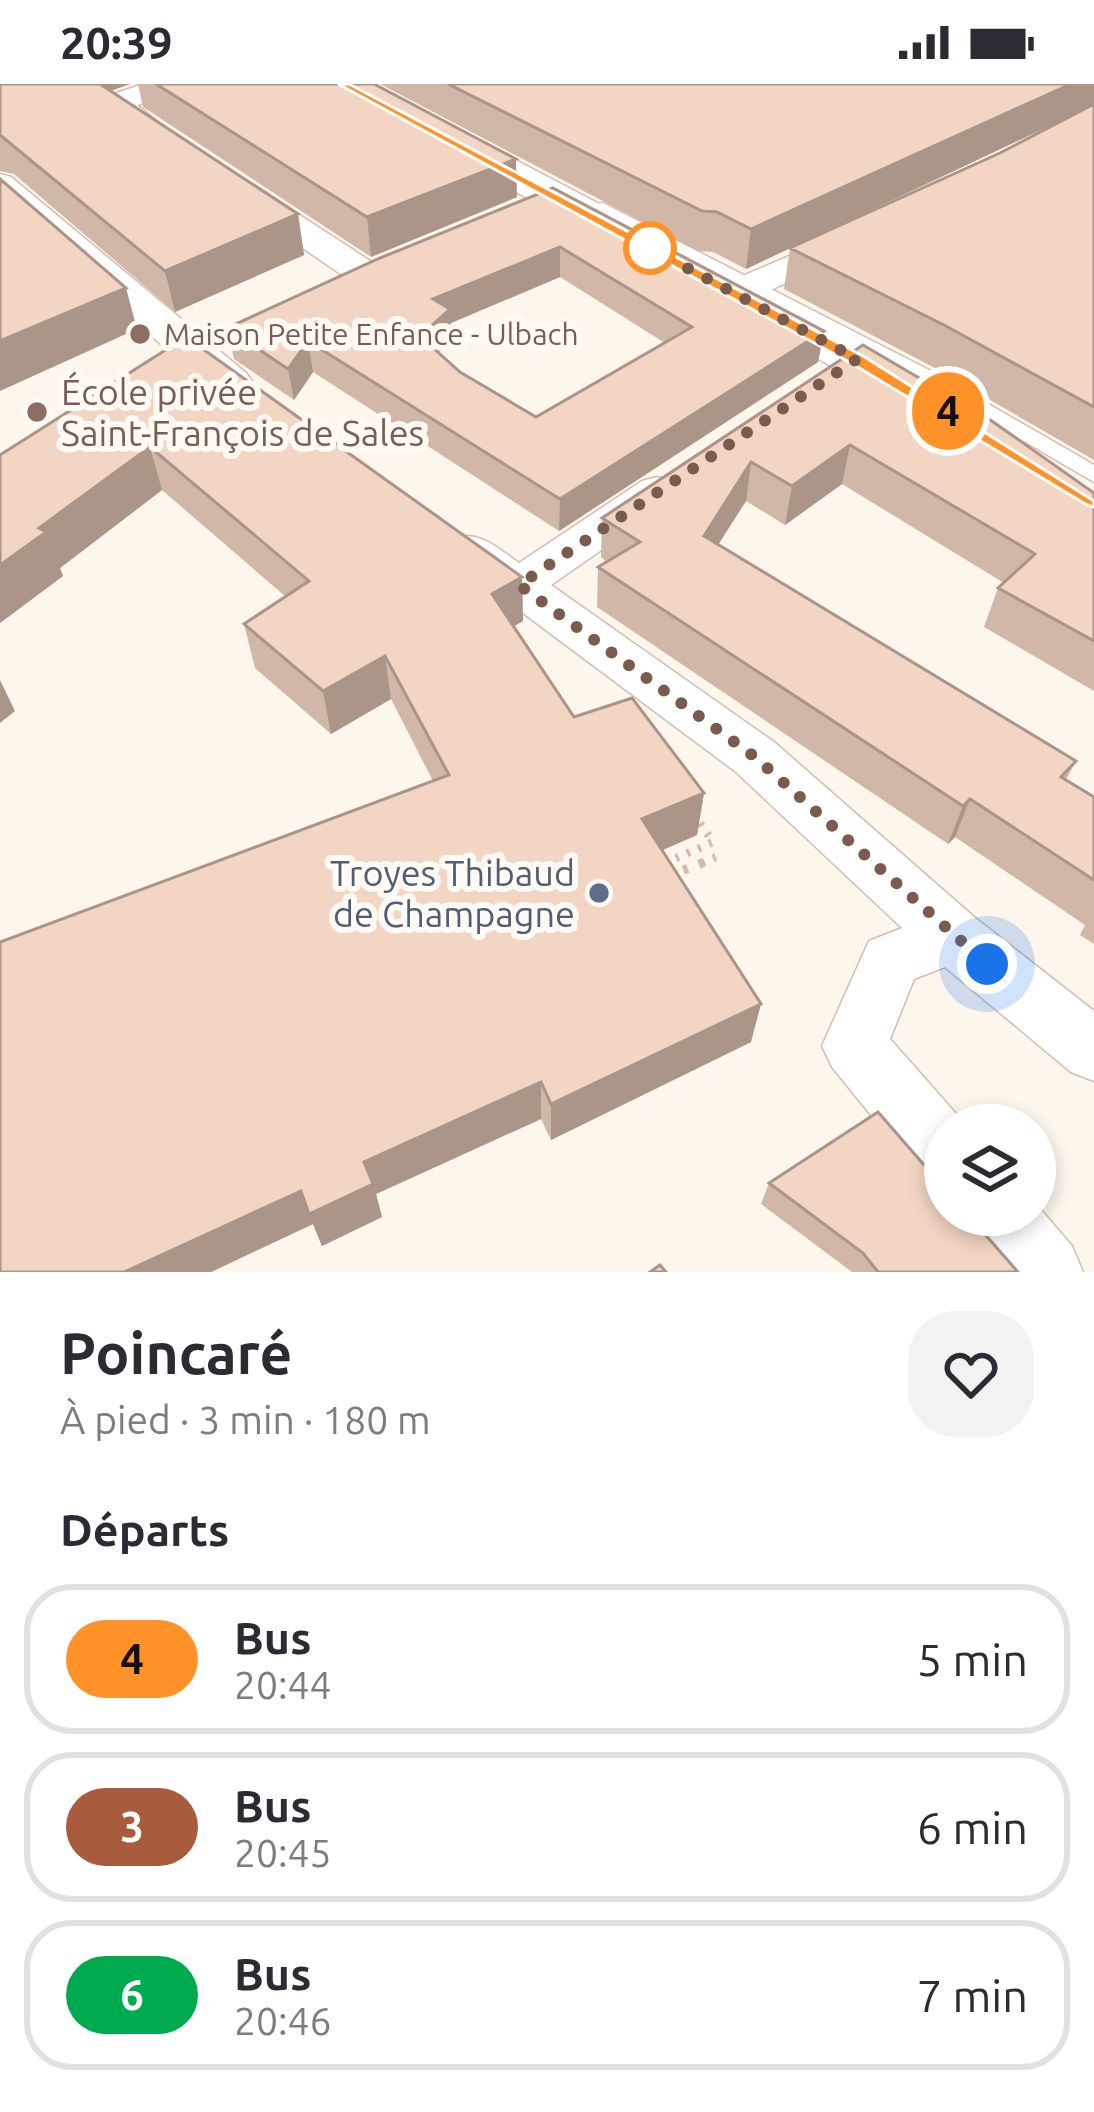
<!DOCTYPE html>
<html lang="fr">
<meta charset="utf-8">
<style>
:root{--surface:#fff;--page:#f2f2f3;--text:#2b2b33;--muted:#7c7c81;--line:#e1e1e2}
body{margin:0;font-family:Ubuntu,sans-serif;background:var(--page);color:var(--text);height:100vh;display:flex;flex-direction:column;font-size:45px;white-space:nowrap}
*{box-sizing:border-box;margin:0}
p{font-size:39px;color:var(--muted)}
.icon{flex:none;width:66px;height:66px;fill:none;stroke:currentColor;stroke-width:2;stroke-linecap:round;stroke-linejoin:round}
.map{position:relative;height:1188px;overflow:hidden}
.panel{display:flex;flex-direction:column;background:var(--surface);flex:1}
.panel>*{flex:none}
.badge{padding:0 24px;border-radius:39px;font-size:42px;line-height:78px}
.fabs{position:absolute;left:924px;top:1020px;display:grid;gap:24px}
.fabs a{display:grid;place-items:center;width:132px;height:132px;border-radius:50%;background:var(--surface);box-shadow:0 6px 18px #0003;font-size:60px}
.you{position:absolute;width:60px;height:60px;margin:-30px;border:9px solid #fff;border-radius:50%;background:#1a73e8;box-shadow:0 0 0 18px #1a73e833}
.map>.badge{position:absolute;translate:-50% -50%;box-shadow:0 0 0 6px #fff}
h2{padding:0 60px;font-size:45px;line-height:108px}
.round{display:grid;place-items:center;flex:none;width:126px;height:126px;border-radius:48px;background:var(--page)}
.summary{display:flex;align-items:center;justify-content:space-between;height:204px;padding:0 60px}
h1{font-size:57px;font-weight:600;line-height:90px}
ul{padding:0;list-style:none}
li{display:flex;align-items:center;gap:36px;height:150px;margin:0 24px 18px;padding:0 36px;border:6px solid var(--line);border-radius:48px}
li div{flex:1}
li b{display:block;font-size:45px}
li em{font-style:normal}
li .badge{min-width:132px;font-weight:700;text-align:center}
.status{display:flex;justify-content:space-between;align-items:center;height:84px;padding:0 60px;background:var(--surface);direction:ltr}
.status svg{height:33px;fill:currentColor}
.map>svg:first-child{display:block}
</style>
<div class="status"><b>20:39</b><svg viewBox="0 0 49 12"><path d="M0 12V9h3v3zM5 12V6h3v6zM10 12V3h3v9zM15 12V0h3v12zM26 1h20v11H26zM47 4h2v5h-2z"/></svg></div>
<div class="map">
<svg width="1094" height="1188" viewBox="0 0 1094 1188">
<rect width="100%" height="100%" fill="#fdf6ec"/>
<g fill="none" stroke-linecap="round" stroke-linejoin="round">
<defs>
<path id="service" d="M603 119 931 287 1094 381V398L917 295 597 128V120Z"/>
<path id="minor" d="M143 0H185L181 6 137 21 178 55 174 61H152L101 19 105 13Z
M0 90 11 93 246 289 252 297 246 305H218L183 280 0 117Z
M244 99 255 102 381 184 386 192 381 200H355L233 116 228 109 233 102Z
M849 146 861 149 866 156 861 163 748 217H722L717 209 722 201Z
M657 393 672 397 679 407 672 417 551 501 774 658 974 833 1094 927V997L1071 988 945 883 914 895 890 955 966 1041H945V1103L921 1093 832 983 822 962 869 857 902 844 736 688 452 476 445 465 452 454C480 446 496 463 519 479L642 397Z
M1035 1119 1072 1162 1083 1188H999L973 1156 962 1131H1035Z"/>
<path id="tertiary" d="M327 0H370L632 137 638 146 632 155 617 159 602 155 332 7Z
M748 202 764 206 941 302 948 313 941 324 923 328 905 324 732 226 725 216 732 206Z"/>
</defs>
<use href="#service" stroke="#d1beb0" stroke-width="3"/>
<use href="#minor" stroke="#d1beb0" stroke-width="3"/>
<use href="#tertiary" stroke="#d1beb0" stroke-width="3"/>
<path stroke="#d9b8a5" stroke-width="8" stroke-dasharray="3 9" stroke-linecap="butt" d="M665 779 713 758 694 731
M702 779 724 770"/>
<path stroke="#d9b8a5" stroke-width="9" stroke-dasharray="4.5 12" stroke-linecap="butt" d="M664 779 672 776
M668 792 710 776"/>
<use href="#service" fill="#fff" fill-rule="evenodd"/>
<use href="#minor" fill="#fff" fill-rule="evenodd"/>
<use href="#tertiary" fill="#fff" fill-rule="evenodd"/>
</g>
<path fill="#d1b7a8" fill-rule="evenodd" d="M0 0H130L110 7 298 130 304 171 175 228 14 90 0 87Z
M138 0H374L517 113 371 173 143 23Z
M380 0H1094V376L933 283 784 205 790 164 746 185 713 168 698 167ZM1076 29 1000 69 793 163Z
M553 104 824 247 818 278 559 447 313 288 294 316 234 275 227 244ZM560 193 665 259 536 333 460 288 438 268 452 256 451 239Z
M186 253 522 493 523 537 514 542 574 633 704 709 697 751 662 766 751 958 551 1056 541 1035 376 1110 382 1133 322 1162 313 1140 211 1188H0L433 697 391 615 331 650 255 584 244 540 286 513 162 406 60 484 63 492 0 539Z
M863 261 1094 409V607L984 543 998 504 1004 499 842 400 785 441 746 417 718 460 1076 677 1066 696 1094 713V860L1080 851 1085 841 955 753 948 760 597 523 598 483 607 478 601 473 602 434Z
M769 1099 1018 1188H852L761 1120Z"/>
<path fill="#aa9588" d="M92 0H130L101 10Z
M1071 0H1094V21L746 185 751 145Z
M516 75 517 113 371 173 367 133Z
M298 130 304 171 175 228 165 187Z
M560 163V193L451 239 452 256 423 283 420 252 433 215Z
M126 204 137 245 0 307V257Z
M824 247 818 278 559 447 560 415Z
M308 257 313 288 294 316 288 285Z
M850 361 842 400 785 441 792 402Z
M150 363 162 406 60 484 63 492 0 539V481L39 444Z
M751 378 746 417 699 491 704 452Z
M522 493 523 537 494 554 492 510Z
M385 572 391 615 331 650 323 607Z
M0 596 15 627 0 639Z
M704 709 697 751 638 777 642 735Z
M970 715 955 753 948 760 963 722Z
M761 920 751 958 551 1056V1020Z
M541 998V1035L376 1110 382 1133 322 1162 309 1130 364 1078Z
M301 1107 313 1140 211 1188H124Z"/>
<path fill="#f3d5c3" stroke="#aa9588" stroke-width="3" fill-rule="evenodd" d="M0 0H100L298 130 165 187 0 51Z
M156 0H374L516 75 367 133Z
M448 0H1071L751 145 717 128 702 127Z
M1094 20V323L944 241 790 164 1000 69Z
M0 95 126 204 0 257Z
M553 104 824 247 560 415 308 257 288 285 227 244 380 174ZM560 163 692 243 536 333 460 288 420 252 450 225 433 215Z
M186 253 522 493 492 510 574 633 632 614 704 709 642 735 761 920 551 1020 541 998 364 1078 373 1100 309 1130 301 1107 124 1188H0V858L449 691 385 572 323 607 244 540 309 497 150 363 39 444 46 448 0 481V371Z
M863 261 989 335 1094 409V557L998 504 1035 470 850 361 792 402 751 378 704 452 1076 677 1061 693 1094 713V796L970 715 963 722 598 483 640 458 602 434Z
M878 1028 945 1105V1131H968L1018 1188H878L863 1169 769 1099Z
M660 1181 666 1188H650Z"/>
<path fill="#ff9329" stroke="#fff" stroke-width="3" d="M338 0H349L863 272 1094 417V423L1087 421 851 279Z"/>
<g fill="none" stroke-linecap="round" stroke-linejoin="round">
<path stroke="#7a5c4d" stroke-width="12" stroke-dasharray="0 21.6" d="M650 164 857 275 519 501 755 673 987 880"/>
</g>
<circle fill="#fff" stroke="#ff9329" stroke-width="6" cx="650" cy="164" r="24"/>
<g fill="#8d6e63" stroke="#fffaf3" stroke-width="4.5">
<circle cx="140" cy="250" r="12"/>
<circle cx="37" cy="328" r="12"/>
</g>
<circle fill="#5c6f8a" stroke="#fffaf3" stroke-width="4.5" cx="599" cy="809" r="12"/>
<g text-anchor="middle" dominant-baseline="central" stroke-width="12" stroke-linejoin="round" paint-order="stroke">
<g font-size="30" fill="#785e54" stroke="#fffaf3" text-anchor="start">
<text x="164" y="250">Maison Petite Enfance - Ulbach</text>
</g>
<g font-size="36" fill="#785e54" stroke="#fffaf3" text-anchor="start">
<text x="61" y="307">École privée<tspan x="61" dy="41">Saint-François de Sales</tspan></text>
</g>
<g font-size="36" fill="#4e5e75" stroke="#fffaf3" text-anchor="end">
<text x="575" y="788">Troyes Thibaud<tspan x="575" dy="41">de Champagne</tspan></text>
</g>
</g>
</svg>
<div class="fabs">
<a><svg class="icon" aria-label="layers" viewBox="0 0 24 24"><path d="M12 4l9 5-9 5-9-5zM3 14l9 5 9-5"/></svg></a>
</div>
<div class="you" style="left:987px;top:880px"></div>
<b class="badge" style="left:948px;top:327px;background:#ff9329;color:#111">4</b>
</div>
<section class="panel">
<div class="summary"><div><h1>Poincaré</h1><p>À pied · 3 min · 180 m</p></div><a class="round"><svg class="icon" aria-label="heart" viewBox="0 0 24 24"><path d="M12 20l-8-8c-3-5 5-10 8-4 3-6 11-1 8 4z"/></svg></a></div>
<h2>Départs</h2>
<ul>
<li><span class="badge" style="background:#ff9329;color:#111">4</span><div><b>Bus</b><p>20:44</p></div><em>5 min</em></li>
<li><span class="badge" style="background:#a95b3e;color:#fff">3</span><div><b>Bus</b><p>20:45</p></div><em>6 min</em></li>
<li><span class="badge" style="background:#00aa4e;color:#fff">6</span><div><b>Bus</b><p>20:46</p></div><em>7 min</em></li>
</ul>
</section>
